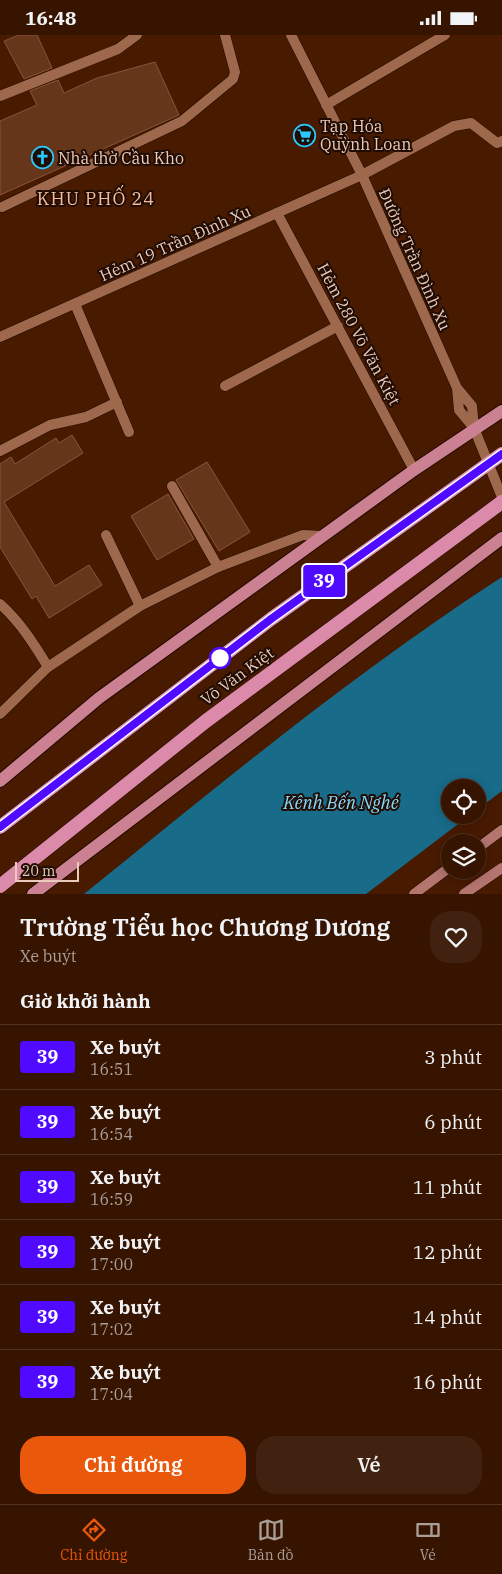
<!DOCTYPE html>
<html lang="vi">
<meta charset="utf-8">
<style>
:root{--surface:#361400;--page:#41210f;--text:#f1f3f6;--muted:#aa9e99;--line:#503322;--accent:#ea580c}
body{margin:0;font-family:"IBM Plex Serif",serif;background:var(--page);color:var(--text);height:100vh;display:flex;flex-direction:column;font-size:19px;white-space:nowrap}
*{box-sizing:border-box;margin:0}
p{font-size:16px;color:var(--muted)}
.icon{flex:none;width:28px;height:28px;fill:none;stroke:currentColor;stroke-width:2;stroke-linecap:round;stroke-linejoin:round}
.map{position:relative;height:859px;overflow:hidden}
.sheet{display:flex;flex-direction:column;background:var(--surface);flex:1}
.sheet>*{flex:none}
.badge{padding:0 10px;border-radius:4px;font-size:18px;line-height:32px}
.tools{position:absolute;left:441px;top:744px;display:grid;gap:10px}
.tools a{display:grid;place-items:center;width:45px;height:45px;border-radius:50%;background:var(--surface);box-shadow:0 2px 12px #0003,0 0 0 1px var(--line);font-size:25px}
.scale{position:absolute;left:15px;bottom:12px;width:64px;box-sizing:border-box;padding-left:5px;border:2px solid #e9cabc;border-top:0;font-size:14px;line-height:18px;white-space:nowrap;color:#e9cabc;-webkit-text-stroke:4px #200c03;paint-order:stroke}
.map>.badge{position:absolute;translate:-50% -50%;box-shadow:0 0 0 2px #fff}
h2{padding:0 20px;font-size:19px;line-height:45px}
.round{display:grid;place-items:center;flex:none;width:52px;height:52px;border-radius:20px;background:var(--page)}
.head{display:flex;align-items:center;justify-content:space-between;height:85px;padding:0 20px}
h1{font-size:24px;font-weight:600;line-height:38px}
.cta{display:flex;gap:10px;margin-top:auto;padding:10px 20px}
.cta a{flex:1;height:58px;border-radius:20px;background:var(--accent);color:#fff;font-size:20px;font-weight:600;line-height:58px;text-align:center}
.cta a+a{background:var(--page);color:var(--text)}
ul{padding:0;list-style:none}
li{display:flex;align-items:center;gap:15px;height:65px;padding:0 20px;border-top:1px solid var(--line)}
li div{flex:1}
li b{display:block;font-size:19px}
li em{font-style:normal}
li .badge{min-width:55px;font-weight:700;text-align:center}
.status{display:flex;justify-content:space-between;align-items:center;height:35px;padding:0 25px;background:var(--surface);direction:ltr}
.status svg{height:14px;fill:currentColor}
.tabs{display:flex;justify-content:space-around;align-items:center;height:70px;border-top:1px solid var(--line);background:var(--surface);font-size:14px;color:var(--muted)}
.tabs a{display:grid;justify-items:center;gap:2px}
.tabs .selected{color:var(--accent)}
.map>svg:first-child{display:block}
</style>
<div class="status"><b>16:48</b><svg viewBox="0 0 49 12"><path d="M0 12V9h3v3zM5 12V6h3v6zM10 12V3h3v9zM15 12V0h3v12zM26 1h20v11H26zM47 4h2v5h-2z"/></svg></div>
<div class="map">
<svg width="502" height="859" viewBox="0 0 502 859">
<rect width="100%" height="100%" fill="#481a00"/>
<path fill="#186b89" d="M502 542V756L478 774V752H450V780H470L366 859H84C220 749 355 637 502 542Z"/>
<path fill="#66361b" stroke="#88553a" d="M19 0H37L52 33 24 44 4 6Z
M155 27 179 80 0 160V86L37 70 30 56 58 45 64 58 97 43Z
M72 400 83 418 4 467 55 551 89 530 102 550 49 583 36 561 32 564 0 512V429L11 422 15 429 56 403 59 408Z
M207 427 250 497 219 516 176 445Z
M168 459 194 504 157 525 131 481Z"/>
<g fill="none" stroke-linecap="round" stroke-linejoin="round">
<defs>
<path id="service" d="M0 61 118 14 137 0
M362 140 454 91 471 88 497 108 502 106
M2 172 182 86 233 44 235 37 225 0
M277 178 414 435
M75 269 129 397
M225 351 338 291
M0 416 50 390 86 382 117 367
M172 451 218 532
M106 500 140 571
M0 569C21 588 34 609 48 632"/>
<path id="minor" d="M326 70 445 0
M0 302 362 140
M0 679 48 632 140 571 218 532 303 500 323 501"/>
<path id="tertiary" d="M291 0 362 140 457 353 459 375 474 393 502 462
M457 353 472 371 474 393"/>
<path id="secondary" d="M478 813 502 795
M414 859 450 832
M464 859 502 833"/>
<path id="primary" d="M0 746 99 663 414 435 502 376
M33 859 502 503"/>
<path id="trunk" d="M0 792 271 584 502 419
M0 851 206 686 502 467"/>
</defs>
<use href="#service" stroke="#230a01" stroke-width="11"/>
<use href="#minor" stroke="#230a01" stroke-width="11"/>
<use href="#tertiary" stroke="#230a01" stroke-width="11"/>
<use href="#secondary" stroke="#230a01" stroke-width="11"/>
<use href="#primary" stroke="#230a01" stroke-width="14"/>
<use href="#trunk" stroke="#230a01" stroke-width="15"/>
<use href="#service" stroke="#9d684c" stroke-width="10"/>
<use href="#minor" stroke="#9d684c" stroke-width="10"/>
<use href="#tertiary" stroke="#9d684c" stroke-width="10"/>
<use href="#secondary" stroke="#b4756f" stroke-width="10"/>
<use href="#primary" stroke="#cc8192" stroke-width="12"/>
<use href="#trunk" stroke="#dc8aaa" stroke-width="14"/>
</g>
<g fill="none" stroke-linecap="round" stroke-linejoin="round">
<defs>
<path id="line" d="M0 792 271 584 502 419"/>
</defs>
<use href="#line" stroke="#fff" stroke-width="11"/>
<use href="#line" stroke="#4f0aff" stroke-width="8"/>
</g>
<defs>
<symbol id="supermarket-ring" viewBox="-11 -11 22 22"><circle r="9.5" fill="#200c03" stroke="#29c8ff" stroke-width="1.5"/><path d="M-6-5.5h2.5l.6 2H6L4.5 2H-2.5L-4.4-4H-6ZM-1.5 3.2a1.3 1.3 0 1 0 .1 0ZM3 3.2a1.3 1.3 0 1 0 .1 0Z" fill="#29c8ff"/></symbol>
<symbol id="church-ring" viewBox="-11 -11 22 22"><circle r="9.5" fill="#200c03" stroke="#29c8ff" stroke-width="1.5"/><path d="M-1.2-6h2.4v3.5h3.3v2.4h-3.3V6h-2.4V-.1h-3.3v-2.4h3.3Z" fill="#29c8ff"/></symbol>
</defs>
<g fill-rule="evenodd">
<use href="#supermarket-ring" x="292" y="88" width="25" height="25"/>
<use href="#church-ring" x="30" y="110" width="25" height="25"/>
</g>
<circle fill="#fff" stroke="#4f0aff" stroke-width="2.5" cx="220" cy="623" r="10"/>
<g text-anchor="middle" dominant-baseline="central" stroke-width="4" stroke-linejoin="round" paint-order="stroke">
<g font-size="16" fill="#e9cabc" stroke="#200c03" text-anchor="start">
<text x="320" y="91">Tạp Hóa<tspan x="320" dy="18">Quỳnh Loan</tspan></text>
<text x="58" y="123">Nhà thờ Cầu Kho</text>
</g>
<g font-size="16" fill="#e9cabc" stroke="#200c03">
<text transform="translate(175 208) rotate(-24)">Hẻm 19 Trần Ðình Xu</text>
<text transform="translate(415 224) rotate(66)">Đường Trần Ðình Xu</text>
<text transform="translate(359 299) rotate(62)">Hẻm 280 Võ Văn Kiệt</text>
<text transform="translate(237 641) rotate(-36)">Võ Văn Kiệt</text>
</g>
<g font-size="18" letter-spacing="1" fill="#f6bb9e" stroke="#200c03">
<text x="96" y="163">KHU PHỐ 24</text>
</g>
<g font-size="18" font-style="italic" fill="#85d7fc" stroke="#200c03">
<text x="341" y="767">Kênh Bến Nghé</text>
</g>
</g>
</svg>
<div class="tools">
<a><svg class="icon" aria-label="locate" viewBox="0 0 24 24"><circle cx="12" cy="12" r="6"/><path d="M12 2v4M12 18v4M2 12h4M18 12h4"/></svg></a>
<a><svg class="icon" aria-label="layers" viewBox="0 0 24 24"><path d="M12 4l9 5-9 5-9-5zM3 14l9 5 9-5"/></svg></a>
</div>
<div class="scale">20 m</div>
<b class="badge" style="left:324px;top:546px;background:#4f0aff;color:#fff">39</b>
</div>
<section class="sheet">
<div class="head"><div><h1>Trường Tiểu học Chương Dương</h1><p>Xe buýt</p></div><a class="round"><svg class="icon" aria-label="heart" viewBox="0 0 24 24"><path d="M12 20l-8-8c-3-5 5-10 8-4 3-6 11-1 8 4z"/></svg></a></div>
<h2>Giờ khởi hành</h2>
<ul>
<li><span class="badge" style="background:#4f0aff;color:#fff">39</span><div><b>Xe buýt</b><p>16:51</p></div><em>3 phút</em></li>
<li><span class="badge" style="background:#4f0aff;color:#fff">39</span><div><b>Xe buýt</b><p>16:54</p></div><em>6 phút</em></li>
<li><span class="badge" style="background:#4f0aff;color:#fff">39</span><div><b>Xe buýt</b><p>16:59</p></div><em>11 phút</em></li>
<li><span class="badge" style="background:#4f0aff;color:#fff">39</span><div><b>Xe buýt</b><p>17:00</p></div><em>12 phút</em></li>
<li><span class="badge" style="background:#4f0aff;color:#fff">39</span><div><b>Xe buýt</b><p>17:02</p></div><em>14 phút</em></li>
<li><span class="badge" style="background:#4f0aff;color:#fff">39</span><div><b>Xe buýt</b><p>17:04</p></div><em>16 phút</em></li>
</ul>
<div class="cta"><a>Chỉ đường</a><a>Vé</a></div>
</section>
<nav class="tabs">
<a class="selected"><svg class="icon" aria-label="directions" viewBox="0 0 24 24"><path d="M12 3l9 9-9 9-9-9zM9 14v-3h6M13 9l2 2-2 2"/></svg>Chỉ đường</a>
<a><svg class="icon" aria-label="map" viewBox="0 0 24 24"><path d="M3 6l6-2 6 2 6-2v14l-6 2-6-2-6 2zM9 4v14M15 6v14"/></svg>Bản đồ</a>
<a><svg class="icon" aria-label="tickets" viewBox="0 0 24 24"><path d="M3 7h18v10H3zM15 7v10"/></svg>Vé</a>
</nav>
